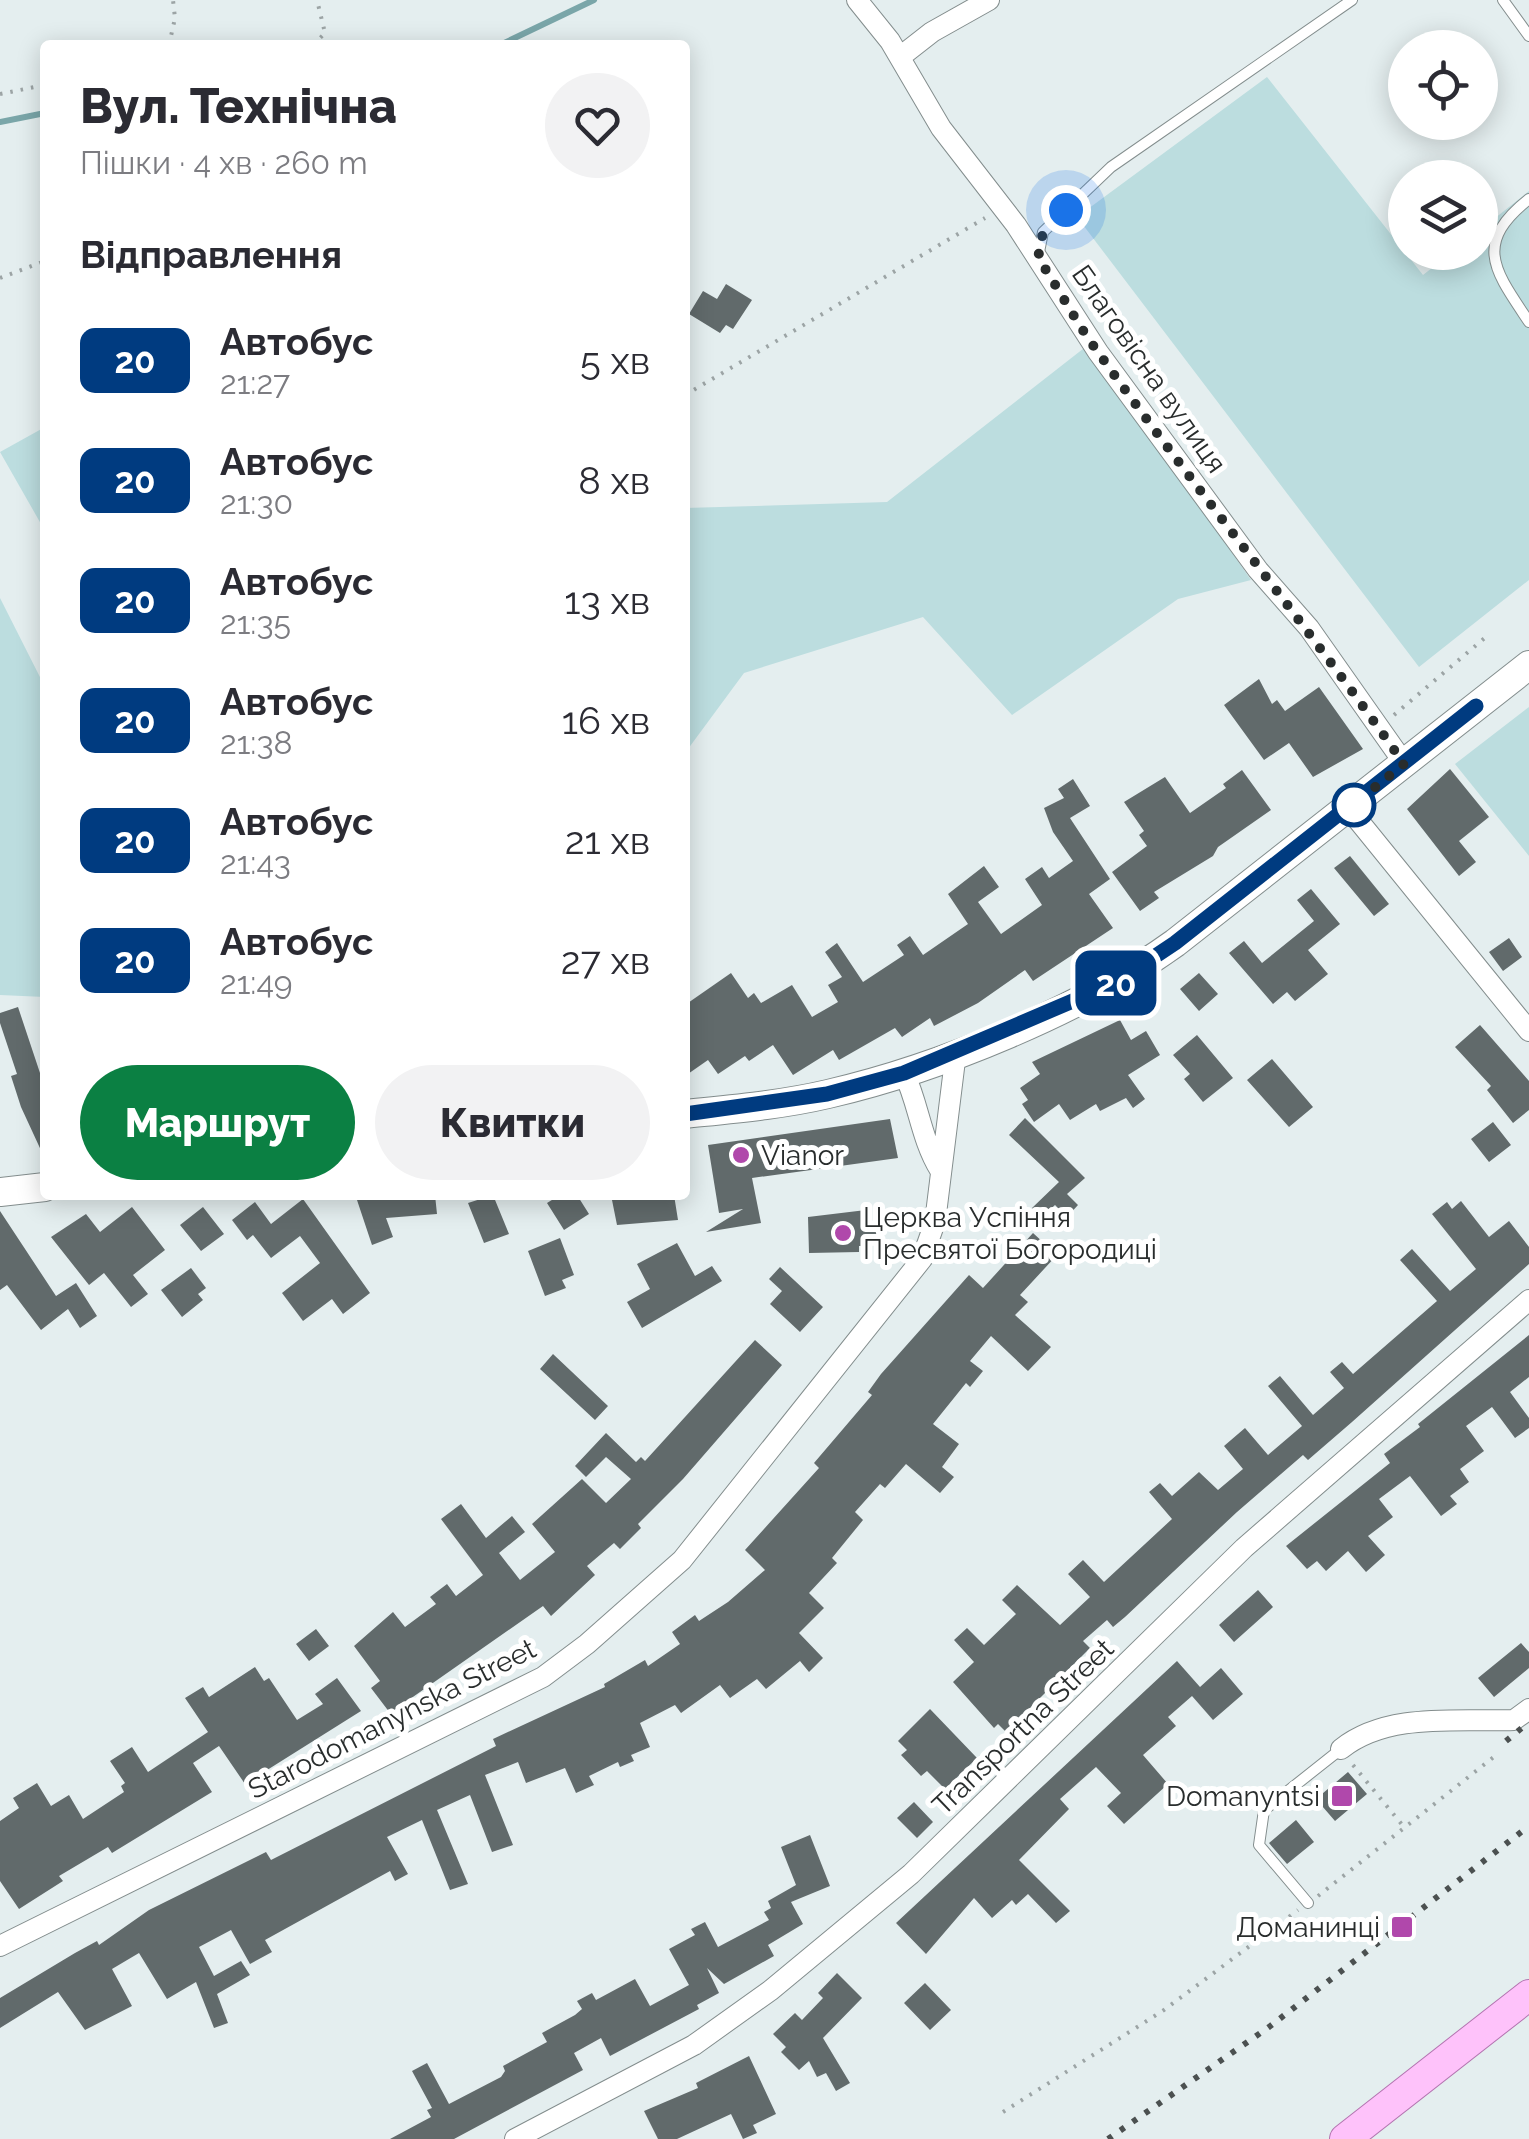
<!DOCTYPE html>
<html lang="uk">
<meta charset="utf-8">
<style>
:root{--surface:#fff;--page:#f2f2f3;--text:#2b2b33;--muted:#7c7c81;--accent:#0b8043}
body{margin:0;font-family:Raleway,sans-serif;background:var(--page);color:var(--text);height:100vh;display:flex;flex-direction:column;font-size:38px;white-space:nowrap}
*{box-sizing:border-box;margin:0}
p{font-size:32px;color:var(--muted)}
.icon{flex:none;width:55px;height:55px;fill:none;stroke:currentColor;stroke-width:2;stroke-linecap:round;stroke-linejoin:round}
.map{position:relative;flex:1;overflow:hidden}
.side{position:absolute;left:40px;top:40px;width:650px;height:1160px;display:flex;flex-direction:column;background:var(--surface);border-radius:10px;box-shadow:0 5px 25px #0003}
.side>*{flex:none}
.badge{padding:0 20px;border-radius:15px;font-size:35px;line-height:65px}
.tools{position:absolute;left:1388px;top:30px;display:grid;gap:20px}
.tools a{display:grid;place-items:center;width:110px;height:110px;border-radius:50%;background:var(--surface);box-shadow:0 5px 25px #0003;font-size:50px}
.you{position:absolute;width:50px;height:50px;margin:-25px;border:8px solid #fff;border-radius:50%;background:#1a73e8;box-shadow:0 0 0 15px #1a73e833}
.map>.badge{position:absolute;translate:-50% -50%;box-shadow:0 0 0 5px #fff}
h2{padding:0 40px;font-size:38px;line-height:90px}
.round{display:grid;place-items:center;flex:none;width:105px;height:105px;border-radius:52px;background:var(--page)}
.summary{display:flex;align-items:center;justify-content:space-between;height:170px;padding:0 40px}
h1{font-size:48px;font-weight:800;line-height:75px}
.cta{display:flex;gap:20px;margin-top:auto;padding:20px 40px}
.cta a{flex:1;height:115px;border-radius:60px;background:var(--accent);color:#fff;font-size:40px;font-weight:800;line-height:115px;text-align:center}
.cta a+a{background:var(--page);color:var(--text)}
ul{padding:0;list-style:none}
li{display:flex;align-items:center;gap:30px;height:120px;padding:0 40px}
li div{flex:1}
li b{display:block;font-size:38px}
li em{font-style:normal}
li .badge{min-width:110px;font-weight:700;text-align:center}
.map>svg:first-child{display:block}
</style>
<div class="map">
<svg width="1529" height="2139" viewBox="0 0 1529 2139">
<rect width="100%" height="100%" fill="#e4eeef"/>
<path fill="#bcdddf" d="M1267 77 1423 275 1451 253 1480 252V230L1529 191V580L1419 667 1077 217Z
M1088 345 1251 580 1178 599 1012 715 923 617 744 673 685 753V508L887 502Z
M45 427V531L0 452Z
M0 598 45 687V997L0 995Z
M1529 707V856L1455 764Z"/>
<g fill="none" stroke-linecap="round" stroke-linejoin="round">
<path stroke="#7aa6a9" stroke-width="6" d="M500 45 594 0
M0 122 45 113"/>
</g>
<path fill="#616a6b" d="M726 284 752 300 733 329 726 325 720 333 689 314 703 291 717 299Z
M1259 679 1272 704 1277 700 1285 711 1319 687 1363 749 1313 777 1289 743 1264 760 1224 705Z
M1450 769 1489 817 1459 841 1476 862 1459 876 1407 809Z
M1242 770 1271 810 1218 847 1213 856 1154 892 1159 898 1140 911 1112 872 1147 846 1139 835 1144 831 1124 802 1165 777 1190 813 1226 788 1223 784Z
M1073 779 1090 806 1070 818 1110 879 1089 894 1113 928 1033 981 1025 970 978 1003 934 1026 930 1018 902 1037 895 1028 839 1060 833 1050 793 1075 773 1045 749 1061 745 1056 718 1074 708 1060 685 1076V1005L731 973 748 998 754 993 761 1003 792 985 812 1017 838 1002 828 985 842 977 825 952 837 943 863 982 904 955 897 945 910 936 923 955 968 924 948 894 984 866 999 887 978 902 1001 934 1042 905 1025 879 1042 867 1049 878 1073 861 1053 832 1044 808 1064 798 1058 789Z
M1350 856 1389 904 1374 916 1334 868Z
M1311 889 1340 924 1308 950 1328 974 1295 1001 1287 992 1273 1004 1229 953 1244 941 1262 963 1314 921 1297 900Z
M1509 938 1522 957 1503 971 1489 952Z
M1199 973 1218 994 1199 1011 1180 989Z
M18 1007 45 1088V1159L21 1107 11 1076 17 1074 0 1023V1013Z
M1120 1020 1131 1040 1146 1031 1160 1055 1128 1075 1145 1099 1133 1108 1126 1098 1100 1111 1096 1104 1070 1120 1059 1104 1034 1122 1022 1104 1028 1100 1020 1088 1040 1074 1032 1062Z
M1480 1025 1529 1081V1110L1513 1123 1487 1090 1491 1086 1455 1047Z
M1197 1035 1233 1078 1203 1102 1184 1079 1190 1074 1173 1055Z
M1272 1059 1313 1107 1289 1127 1247 1080Z
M1025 1118 1085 1178 1067 1194 1078 1205 1067 1217 1055 1205 1041 1218 1032 1208 1059 1182 1009 1135Z
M890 1119 898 1158 752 1178 761 1223 706 1232 743 1209 719 1213 708 1145Z
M1493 1122 1511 1145 1489 1162 1471 1139Z
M371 1195H435L437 1214 386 1218 393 1237 372 1245 357 1200Z
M493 1195 509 1234 484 1243 468 1203Z
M560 1195H577L589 1214 564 1230 547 1203Z
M611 1195H674L678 1220 617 1225Z
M303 1199 370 1293 343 1314 332 1299 303 1321 282 1293 320 1263 300 1236 271 1258 253 1235 247 1240 232 1220 255 1202 271 1224Z
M1461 1201 1489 1237 1509 1221 1529 1247V1264L1352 1422 1308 1460 1303 1455 1237 1512 1125 1617 1113 1627 1107 1620 1083 1641 1090 1648 1006 1732 998 1724 994 1728 953 1682 974 1662 954 1640 967 1628 984 1645 1016 1614 1002 1600 1017 1585 1060 1625 1090 1597 1068 1574 1083 1560 1104 1582 1172 1519 1149 1492 1160 1483 1172 1496 1199 1472 1218 1490 1243 1469 1224 1446 1245 1428 1268 1455 1302 1426 1268 1386 1280 1376 1313 1415 1344 1388 1330 1372 1342 1362 1353 1374 1437 1301 1400 1260 1412 1249 1450 1291 1476 1269 1432 1214 1447 1202 1452 1209Z
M132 1207 165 1250 133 1275 148 1294 131 1307 104 1273 89 1285 51 1237 86 1214 100 1232Z
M203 1207 224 1234 201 1251 180 1225Z
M866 1210 878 1230 870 1246H859V1252L809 1253 808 1217Z
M0 1211 56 1296 76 1283 97 1316 80 1328 68 1309 41 1330 7 1285 0 1290Z
M1033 1233 1057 1255 1020 1295 1028 1302 1015 1315 1051 1347 1028 1371 991 1336 970 1361 983 1371 970 1387 966 1383 933 1424 959 1444 942 1467 954 1477 940 1493 906 1464 885 1488 880 1484 855 1512 863 1520 832 1558 837 1563 809 1593 824 1608 799 1633 823 1658 809 1672 800 1661 766 1689 757 1679 730 1698 720 1685 681 1713 675 1705 640 1723 650 1747 631 1755 634 1761 620 1767 618 1762 589 1776 594 1785 576 1793 565 1768 526 1783 518 1762 485 1775 513 1845 492 1852 470 1795 437 1810 468 1884 450 1890 422 1820 387 1837 408 1874 395 1881 390 1871 265 1940 272 1952 250 1964 231 1930 199 1947 214 1976 241 1961 250 1975 217 1994 228 2023 214 2028 196 1982 167 1999 139 1953 112 1969 132 2006 85 2030 58 1992 0 2028V1998L75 1953 97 1941 99 1945 149 1910 266 1852 271 1860 496 1746 493 1739 605 1687 604 1684 645 1660 648 1666 680 1644 672 1632 695 1615 699 1621 728 1602 765 1570 745 1550 819 1468 814 1463 872 1395 868 1392 881 1374 969 1275 983 1288Z
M560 1238 574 1275 562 1280 566 1288 545 1296 528 1251Z
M677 1243 695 1276 712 1266 722 1281 642 1328 627 1302 650 1289 637 1264Z
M780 1267 823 1307 800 1332 770 1304 782 1291 769 1279Z
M191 1268 206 1288 198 1294 203 1300 182 1317 161 1290Z
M1529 1335V1377L1510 1392 1529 1418V1428L1515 1438 1492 1407 1466 1426 1484 1451 1460 1469 1469 1482 1450 1496 1457 1504 1441 1516 1410 1476 1379 1499 1393 1517 1368 1536 1385 1555 1366 1572 1348 1551 1326 1571 1317 1561 1307 1569 1286 1546 1390 1463 1384 1454 1420 1427 1418 1424Z
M755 1340 782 1365 683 1479 638 1524 641 1528 620 1549 614 1543 587 1566 595 1575 551 1616 543 1606 390 1713 371 1688 380 1681 354 1646 393 1612 405 1627 436 1604 430 1597 447 1584 456 1596 483 1575 441 1519 461 1504 486 1538 512 1516 525 1532 499 1553 520 1580 555 1552 532 1524 582 1479 606 1503 631 1479 606 1457 586 1477 575 1466 606 1433 636 1462 641 1457 645 1461Z
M553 1354 608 1406 595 1420 540 1369Z
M1258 1590 1273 1607 1234 1642 1219 1625Z
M316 1629 329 1646 309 1661 296 1644Z
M1521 1643 1529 1652V1668L1494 1697 1478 1678Z
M1177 1661 1200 1687 1221 1668 1243 1694 1213 1720 1192 1696 1168 1717 1176 1726 1143 1755 1168 1784 1124 1824 1107 1806 1121 1793 1096 1767 1060 1799 1069 1809 1019 1860 1070 1911 1056 1923 1028 1894 1016 1905 1012 1900 992 1918 974 1898 926 1954 896 1923Z
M255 1667 264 1681 269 1678 297 1720 323 1704 315 1694 337 1678 361 1711 245 1784 219 1746 193 1763 212 1792 112 1853 108 1847 59 1876 63 1881 19 1909 0 1881V1821L19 1808 13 1798 37 1783 51 1806 69 1795 83 1819 124 1792 121 1786 125 1783 110 1761 132 1747 148 1772 208 1732 185 1698 203 1687 209 1697Z
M930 1709 977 1758 945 1789 927 1771 921 1776 901 1755 907 1750 898 1741Z
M1348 1772 1367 1794 1335 1821 1316 1799Z
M914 1802 933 1822 917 1838 897 1818Z
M1296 1820 1314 1842 1287 1864 1269 1843Z
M810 1835 830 1886 791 1902 803 1924 768 1945 774 1956 724 1984 707 1968 719 1993 697 2005 699 2009 610 2056 601 2038 574 2053 583 2070 454 2139H390L431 2117 427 2110 432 2108 412 2071 427 2063 449 2104 501 2077 505 2071 503 2066 547 2042 542 2033 575 2015 582 2009 577 2001 592 1993 596 2000 635 1979 650 2006 689 1985 669 1949 695 1935 691 1929 705 1922 718 1947 769 1920 764 1912 771 1908 768 1901 796 1885 781 1847Z
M837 1973 862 1998 823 2038 850 2083 836 2091 826 2073 817 2077 809 2061 799 2070 781 2052 786 2047 773 2034 795 2013 802 2020 823 1998 818 1993Z
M925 1983 951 2010 930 2030 904 2003Z
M749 2056 776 2114 753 2125 757 2133 743 2139 731 2114 677 2139H658L644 2111 698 2088 696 2083Z"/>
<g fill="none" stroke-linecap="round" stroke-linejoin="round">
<defs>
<path id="lane" d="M1503 0 1529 36
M1529 199C1472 244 1495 271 1529 322
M1038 257 1043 232 1111 167 1352 0
M1308 1903 1259 1845 1264 1810 1341 1749"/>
<path id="street" d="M857 0 890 41 941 128 1016 225 1098 352 1258 570 1309 628 1404 763
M900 57 932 32 989 0
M1349 809 1529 1031
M904 1073C919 1105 921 1139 940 1170
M1341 1749C1387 1712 1457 1722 1514 1720L1529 1709
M0 1946 543 1677 587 1644 682 1560 922 1259 935 1222 956 1052
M515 2139 694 2045 771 1990 911 1874 1244 1548 1529 1300"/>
<path id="secondary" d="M685 1114C733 1109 781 1105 828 1094 940 1068 1082 1010 1175 943L1529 665
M0 1192 45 1187"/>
<path id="primary" d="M1345 2139 1529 1995"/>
</defs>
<use href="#lane" stroke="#838d8d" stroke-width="12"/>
<use href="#street" stroke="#838d8d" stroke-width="22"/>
<use href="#secondary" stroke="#838d8d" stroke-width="30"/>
<use href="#primary" stroke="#b374b0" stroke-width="32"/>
<path stroke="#9ca4a5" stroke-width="4" stroke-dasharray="2.5 8" stroke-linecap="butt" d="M169 45 175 18 173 0
M313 45 325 33 317 0
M0 94 45 85
M0 278 45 261
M685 395 985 218
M1394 715 1487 636
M1353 1765 1404 1827
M1318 1896 1495 1756
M1003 2112 1164 2010 1298 1910"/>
<use href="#lane" stroke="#fff" stroke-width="10"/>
<use href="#street" stroke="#fff" stroke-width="20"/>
<use href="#secondary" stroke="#fff" stroke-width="28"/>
<use href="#primary" stroke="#fec2fa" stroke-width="30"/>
<path stroke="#4b5050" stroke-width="6" stroke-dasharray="5 10" stroke-linecap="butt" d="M1506 1741 1529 1722
M1108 2139 1269 2027 1529 1826"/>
</g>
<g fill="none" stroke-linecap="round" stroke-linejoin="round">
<defs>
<path id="line" d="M685 1114 827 1094 904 1073 1115 983 1175 943 1476 706"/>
</defs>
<use href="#line" stroke="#fff" stroke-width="22"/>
<use href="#line" stroke="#003b80" stroke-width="15"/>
<path stroke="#292d2d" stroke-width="10" stroke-dasharray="0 18" d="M1066 210 1043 232 1038 258C1058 287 1074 319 1095 348 1195 489 1305 622 1404 764L1348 809 1354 805"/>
</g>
<circle fill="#fff" stroke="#003b80" stroke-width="5" cx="1354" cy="805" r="20"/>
<g fill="#b048ab" stroke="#fff" stroke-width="4">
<circle cx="741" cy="1155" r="10"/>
<circle cx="843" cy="1233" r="10"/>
<rect x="1330" y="1784" width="24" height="24" rx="5"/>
<rect x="1390" y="1915" width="24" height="24" rx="5"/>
</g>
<g text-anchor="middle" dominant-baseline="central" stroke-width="10" stroke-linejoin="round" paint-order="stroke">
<g font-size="28" fill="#292d2d" stroke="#fff">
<text transform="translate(1149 369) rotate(55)">Благовісна вулиця</text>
<text transform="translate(392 1719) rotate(-27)">Starodomanynska Street</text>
<text transform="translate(1023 1727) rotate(-44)">Transportna Street</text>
</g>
<g font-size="28" fill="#292d2d" stroke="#fff" text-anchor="start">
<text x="761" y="1155">Vianor</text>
<text x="863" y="1217">Церква Успіння<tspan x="863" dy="32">Пресвятої Богородиці</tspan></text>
<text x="1320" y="1796" text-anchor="end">Domanyntsi</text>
<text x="1380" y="1927" text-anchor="end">Доманинці</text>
</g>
</g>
</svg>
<div class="tools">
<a><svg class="icon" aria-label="locate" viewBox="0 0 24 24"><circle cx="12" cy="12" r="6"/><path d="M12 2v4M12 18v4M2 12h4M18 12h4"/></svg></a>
<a><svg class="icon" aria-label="layers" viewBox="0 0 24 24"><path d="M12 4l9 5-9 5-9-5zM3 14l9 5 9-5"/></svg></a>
</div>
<div class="you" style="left:1066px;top:210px"></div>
<b class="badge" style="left:1116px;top:983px;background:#003b80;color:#fff">20</b>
<section class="side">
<div class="summary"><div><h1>Вул. Технічна</h1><p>Пішки · 4 хв · 260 m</p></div><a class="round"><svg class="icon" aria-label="heart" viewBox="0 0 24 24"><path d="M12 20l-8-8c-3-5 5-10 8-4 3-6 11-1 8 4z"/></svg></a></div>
<h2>Відправлення</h2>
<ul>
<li><span class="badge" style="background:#003b80;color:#fff">20</span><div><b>Автобус</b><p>21:27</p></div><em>5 хв</em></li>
<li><span class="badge" style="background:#003b80;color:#fff">20</span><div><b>Автобус</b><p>21:30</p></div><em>8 хв</em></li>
<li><span class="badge" style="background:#003b80;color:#fff">20</span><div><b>Автобус</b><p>21:35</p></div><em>13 хв</em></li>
<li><span class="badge" style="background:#003b80;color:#fff">20</span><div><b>Автобус</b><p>21:38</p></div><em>16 хв</em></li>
<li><span class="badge" style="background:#003b80;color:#fff">20</span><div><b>Автобус</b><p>21:43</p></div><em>21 хв</em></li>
<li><span class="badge" style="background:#003b80;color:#fff">20</span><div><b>Автобус</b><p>21:49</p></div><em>27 хв</em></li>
</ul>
<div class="cta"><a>Маршрут</a><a>Квитки</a></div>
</section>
</div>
